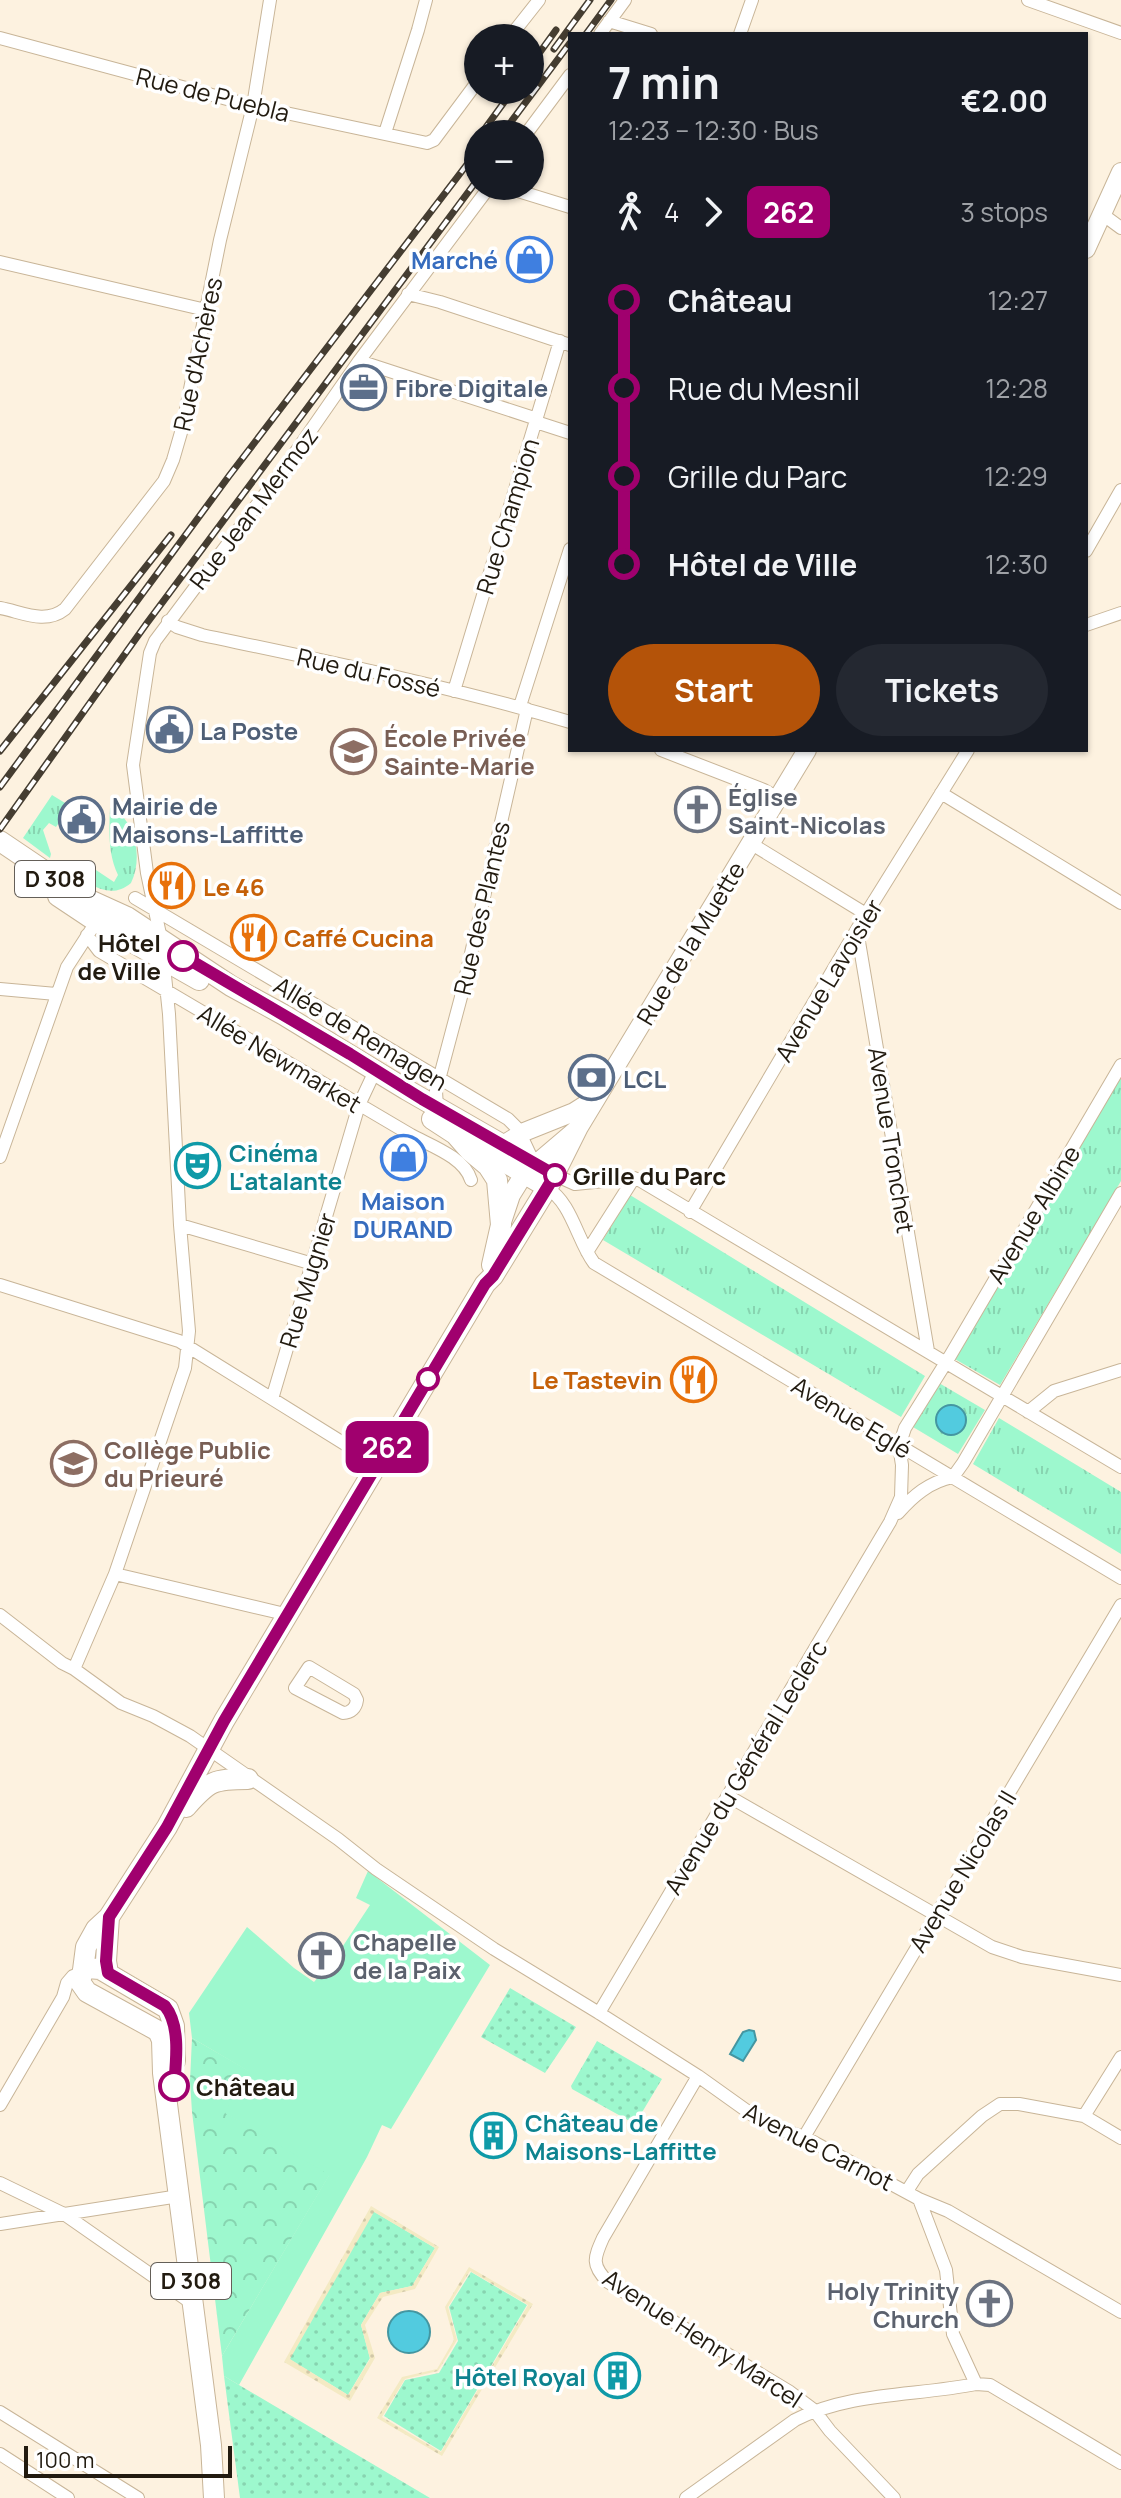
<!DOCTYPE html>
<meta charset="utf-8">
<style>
:root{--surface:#171b24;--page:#242831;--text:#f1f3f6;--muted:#9ea1a6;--accent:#b45309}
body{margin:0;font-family:Manrope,sans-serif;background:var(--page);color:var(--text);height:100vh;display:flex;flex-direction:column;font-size:30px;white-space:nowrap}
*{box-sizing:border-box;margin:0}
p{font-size:26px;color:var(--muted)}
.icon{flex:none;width:44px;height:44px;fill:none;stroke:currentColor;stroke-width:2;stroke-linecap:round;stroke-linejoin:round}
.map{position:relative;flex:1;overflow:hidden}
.panel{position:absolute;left:568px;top:32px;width:520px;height:720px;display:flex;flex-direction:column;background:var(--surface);border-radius:0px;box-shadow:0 2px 6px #0004}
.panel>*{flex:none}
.badge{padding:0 16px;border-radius:12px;font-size:28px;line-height:52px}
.fabs{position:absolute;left:464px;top:24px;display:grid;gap:16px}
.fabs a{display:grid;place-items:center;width:80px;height:80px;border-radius:50%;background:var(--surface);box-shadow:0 2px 6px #0004;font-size:40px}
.scale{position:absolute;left:24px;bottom:20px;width:208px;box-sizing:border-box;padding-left:8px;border:4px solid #221b10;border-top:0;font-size:22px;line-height:28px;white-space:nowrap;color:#221b10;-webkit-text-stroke:6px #fff;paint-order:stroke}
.map>.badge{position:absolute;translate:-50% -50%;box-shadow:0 0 0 4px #fff}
.legs{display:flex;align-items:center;gap:12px;height:88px;padding:0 40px;font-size:26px}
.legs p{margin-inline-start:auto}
.head{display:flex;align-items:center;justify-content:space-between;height:136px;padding:0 40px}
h1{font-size:44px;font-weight:700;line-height:60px}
.action{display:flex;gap:16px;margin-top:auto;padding:16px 40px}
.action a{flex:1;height:92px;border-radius:48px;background:var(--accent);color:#fff;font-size:32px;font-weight:700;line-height:92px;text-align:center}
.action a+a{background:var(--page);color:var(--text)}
ul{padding:0 40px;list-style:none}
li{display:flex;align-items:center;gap:28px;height:88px;font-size:30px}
li i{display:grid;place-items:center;width:12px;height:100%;margin:0 10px;background:currentColor}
li i::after{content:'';width:20px;height:20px;margin:-10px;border:6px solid;border-radius:50%;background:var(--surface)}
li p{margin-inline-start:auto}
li:first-child i{background:linear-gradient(#0000 50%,currentColor 0)}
li:last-child i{background:linear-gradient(currentColor 50%,#0000 0)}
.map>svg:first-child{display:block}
</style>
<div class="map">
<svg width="1121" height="2498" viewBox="0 0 1121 2498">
<defs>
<pattern id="grass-dots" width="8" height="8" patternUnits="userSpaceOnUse" patternTransform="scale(2)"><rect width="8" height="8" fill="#9df8ce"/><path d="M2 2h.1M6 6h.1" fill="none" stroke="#87d4b0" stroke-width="1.8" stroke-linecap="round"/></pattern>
<pattern id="forest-crowns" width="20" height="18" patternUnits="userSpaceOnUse" patternTransform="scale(2)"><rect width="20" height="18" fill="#9df8ce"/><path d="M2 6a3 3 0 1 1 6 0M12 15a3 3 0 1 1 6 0" fill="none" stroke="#87d4b0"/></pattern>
<pattern id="sand-dots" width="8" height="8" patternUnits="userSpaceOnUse" patternTransform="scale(2)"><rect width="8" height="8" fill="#f4eac4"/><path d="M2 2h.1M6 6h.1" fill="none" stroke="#d1c8a7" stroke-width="1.8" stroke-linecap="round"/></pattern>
<pattern id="park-tufts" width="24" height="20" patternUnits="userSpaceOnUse" patternTransform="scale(2)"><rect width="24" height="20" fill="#9df8ce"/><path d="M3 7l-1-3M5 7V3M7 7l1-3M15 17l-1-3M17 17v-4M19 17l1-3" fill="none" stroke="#87d4b0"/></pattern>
</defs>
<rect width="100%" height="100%" fill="#fdf2e0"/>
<path fill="url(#grass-dots)" d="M510 1988 576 2027 545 2073 481 2037Z
M597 2041 662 2079 635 2124 572 2089 571 2086Z
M373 2211 435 2248 412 2286 380 2293 361 2325 370 2358 348 2395 289 2359Z
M471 2272 527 2305 441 2451 384 2416 405 2380 439 2373 458 2341 449 2307Z
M224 2376 239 2385 430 2498H240Z"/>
<path fill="url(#forest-crowns)" d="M192 2038 249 2071 226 2113 330 2174 222 2356 192 2112 190 2081Z"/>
<path fill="url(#sand-dots)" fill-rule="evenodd" d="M371 2206 439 2247 415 2289 383 2297 365 2325 375 2358 350 2401 284 2362ZM374 2212 435 2248 412 2286 380 2293 361 2325 370 2359 348 2395 290 2359Z
M469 2267 533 2304 442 2456 377 2418 402 2377 437 2369 454 2340 445 2307ZM470 2271 528 2305 441 2452 382 2417 405 2379 438 2371 457 2340 448 2307Z"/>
<path fill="url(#park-tufts)" d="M52 795 70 806 56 827 49 823 43 830 51 854 50 858 23 838Z
M113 807C136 824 143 858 131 883 110 901 90 884 71 872V866L77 862 93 868 114 882 118 875C108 854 109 832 110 808Z
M1121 1074V1181L1000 1385 953 1358Z
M630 1195 925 1376 901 1417 603 1240Z
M939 1383 985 1410 958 1454 913 1427Z
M999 1418 1121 1492V1554L973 1464Z"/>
<path fill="#9df8ce" d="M368 1871 490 1965 391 2129 382 2125 367 2157 239 2385 224 2376 222 2356 329 2175 225 2113 248 2071 192 2038 189 2013 247 1927 294 1968 314 1982 339 1952 370 1905 356 1898Z"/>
<path fill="#52cbdf" stroke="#4496a1" stroke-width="2" d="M936 1420a15 15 0 1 1 30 0a15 15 0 1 1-30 0Z
M749 2030 754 2031 756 2040 743 2061 730 2054 743 2032Z
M388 2332a21 21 0 1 1 42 0a21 21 0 1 1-42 0Z"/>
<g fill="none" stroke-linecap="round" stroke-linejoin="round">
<defs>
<path id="street" d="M1028 0 1121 33
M609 21 651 34
M600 34 625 0
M740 34 752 0
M0 38 253 106 427 143 434 140 478 81
M509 38 539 0
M385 133 418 30 426 0
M526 134 570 75
M502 186 570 207
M1102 214 1121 228
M0 262 206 310
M408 294 440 302 570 345
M359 361 537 419
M536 422 570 433
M1086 551 1121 490
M0 608C22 612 45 625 65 609L164 481 173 460 182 429 220 240 253 106 270 0
M168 621 177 627 202 635C325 661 449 686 570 722
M1086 625 1121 613
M454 691 560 341
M520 706 570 549
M661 750 764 790 778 798
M941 793 1121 903
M750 843 866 914
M135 898 508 1119 518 1129 533 1161
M857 930 928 1351
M87 935 99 951 411 1135C431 1146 464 1157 471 1180
M161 939 147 873 133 765 150 653 155 641 286 466 359 361 490 186
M0 989 56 994
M437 1108 436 1091 461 997 527 709
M0 1157 67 967 91 930
M555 1175 575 1184 634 1178 641 1181 1121 1467
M547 1188C572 1203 577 1240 594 1263L1121 1578
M690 1212 866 914 968 750
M180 1225 313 1264
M587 1252 634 1178
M0 1285 179 1341 377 1464
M272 1399 359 1105 375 1071
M1028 1412 1054 1391 1121 1370
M898 1513C913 1496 929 1482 953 1477L963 1463 1121 1193
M115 1574 289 1615
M0 1615 62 1663 74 1669 121 1703 153 1716 190 1736 338 1839 376 1869 494 1949 599 2013 698 2076 754 2116 779 2129 804 2137 919 2199 946 2270 953 2334 976 2384
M309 1667 354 1694 357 1700C356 1708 351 1713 343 1713L295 1688Z
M74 1669 115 1574 185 1368 189 1331 180 1225 169 1014 163 957
M728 1796 992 1947 1022 1957 1121 1975
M599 2013 890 1522 901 1497 902 1465 899 1446 905 1428 950 1356 1121 1065
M698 2076 603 2238C594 2258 591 2265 608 2282L790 2392 814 2410 830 2431 894 2498
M0 2105 63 1997 67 1983 73 1976 81 1974
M1084 2116 1121 2057
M804 2137 1121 1605
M0 2183 64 2214 193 2304
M907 2191 918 2174 982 2116 1000 2104H1019L1084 2116 1121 2138
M919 2199 948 2211 1121 2312
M0 2224 179 2196
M0 2412 138 2498
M0 2454 68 2498
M686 2498 795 2420C850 2392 916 2396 976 2384L990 2385 1121 2463"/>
<path id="secondary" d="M1086 249 1121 172
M470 1143 547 1188
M503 1145 524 1132 574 1112 593 1100
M555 1175 579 1127 807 750
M501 1225 511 1195 524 1174 577 1129"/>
<path id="primary" d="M0 841 83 897 127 917 231 986 284 1015 407 1090 555 1175 493 1276 485 1284 224 1721 167 1827 109 1917 96 1929 86 1947 83 1970
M58 896 97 922 199 980
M432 1119 455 1134 469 1150 488 1166 497 1180 501 1225 492 1265
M186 1807C209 1781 213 1779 248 1779
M108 1973 106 1961 109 1917
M158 2031 162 2040 163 2073 211 2445 214 2498
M158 2031 87 1992 80 1982 83 1970 87 1968 100 1969 168 2009 174 2026 175 2061"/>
</defs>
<use href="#street" stroke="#c8b598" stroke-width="14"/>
<use href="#secondary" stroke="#c8b598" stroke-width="20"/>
<use href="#primary" stroke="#c8b598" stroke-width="22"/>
<use href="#street" stroke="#fff" stroke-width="12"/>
<use href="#secondary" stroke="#fff" stroke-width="18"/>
<use href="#primary" stroke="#fff" stroke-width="20"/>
<defs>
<path id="rail" d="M586 34 611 0
M554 49 590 0
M530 66 556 30
M481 134 513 90
M502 134 570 43
M0 751 171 535
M0 787 229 476 478 150
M0 829 147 623 478 179"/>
</defs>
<use href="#rail" stroke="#453d31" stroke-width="7"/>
<use href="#rail" stroke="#fff" stroke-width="4" stroke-dasharray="12" stroke-linecap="butt"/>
</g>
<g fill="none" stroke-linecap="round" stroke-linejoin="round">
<defs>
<path id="line-1" d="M174 2086C176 2062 181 2026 165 2006L108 1973 106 1961 109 1917 167 1827 224 1721 485 1284 493 1276 555 1175 422 1099 350 1054 183 956"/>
</defs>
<use href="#line-1" stroke="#fff" stroke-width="18"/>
<use href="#line-1" stroke="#a0006e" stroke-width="12"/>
</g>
<defs>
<symbol id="shop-ring" viewBox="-11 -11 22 22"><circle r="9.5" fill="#fff" stroke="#3f7fe0" stroke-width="1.5"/><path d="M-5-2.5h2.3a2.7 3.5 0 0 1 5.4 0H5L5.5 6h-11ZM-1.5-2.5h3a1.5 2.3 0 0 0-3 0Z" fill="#3f7fe0"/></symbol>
<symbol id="office-ring" viewBox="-11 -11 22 22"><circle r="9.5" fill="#fff" stroke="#5c6f8a" stroke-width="1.5"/><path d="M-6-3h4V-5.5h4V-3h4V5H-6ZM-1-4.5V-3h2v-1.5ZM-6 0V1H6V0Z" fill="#5c6f8a"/></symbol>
<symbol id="civic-ring" viewBox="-11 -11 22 22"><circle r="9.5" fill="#fff" stroke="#5c6f8a" stroke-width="1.5"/><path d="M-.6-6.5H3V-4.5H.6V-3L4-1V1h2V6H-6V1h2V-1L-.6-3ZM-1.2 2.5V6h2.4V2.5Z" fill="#5c6f8a"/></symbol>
<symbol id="school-ring" viewBox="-11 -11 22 22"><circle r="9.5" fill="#fff" stroke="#8d6e63" stroke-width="1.5"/><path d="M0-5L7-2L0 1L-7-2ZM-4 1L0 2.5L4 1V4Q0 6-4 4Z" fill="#8d6e63"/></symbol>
<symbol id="church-ring" viewBox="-11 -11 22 22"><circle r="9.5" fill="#fff" stroke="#6b7280" stroke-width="1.5"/><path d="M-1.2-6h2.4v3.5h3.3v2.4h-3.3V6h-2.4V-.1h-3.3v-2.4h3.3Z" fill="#6b7280"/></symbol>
<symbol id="restaurant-ring" viewBox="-11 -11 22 22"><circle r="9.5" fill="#fff" stroke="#e8710a" stroke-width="1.5"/><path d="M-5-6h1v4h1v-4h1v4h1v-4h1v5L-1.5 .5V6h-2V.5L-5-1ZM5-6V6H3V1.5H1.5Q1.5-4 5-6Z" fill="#e8710a"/></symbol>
<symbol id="bank-ring" viewBox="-11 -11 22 22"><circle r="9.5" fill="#fff" stroke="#5c6f8a" stroke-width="1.5"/><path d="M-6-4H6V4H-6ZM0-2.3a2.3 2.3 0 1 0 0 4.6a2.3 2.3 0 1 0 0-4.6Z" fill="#5c6f8a"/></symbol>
<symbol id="theatre-ring" viewBox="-11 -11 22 22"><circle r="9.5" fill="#fff" stroke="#0f9aa8" stroke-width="1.5"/><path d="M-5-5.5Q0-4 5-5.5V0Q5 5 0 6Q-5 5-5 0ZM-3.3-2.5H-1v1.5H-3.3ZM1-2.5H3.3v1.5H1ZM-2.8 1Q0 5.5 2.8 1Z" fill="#0f9aa8"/></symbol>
<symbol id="building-ring" viewBox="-11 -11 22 22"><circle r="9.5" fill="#fff" stroke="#0f9aa8" stroke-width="1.5"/><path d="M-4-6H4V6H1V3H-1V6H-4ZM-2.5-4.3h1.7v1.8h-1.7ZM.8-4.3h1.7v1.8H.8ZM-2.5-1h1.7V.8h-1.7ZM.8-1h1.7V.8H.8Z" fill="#0f9aa8"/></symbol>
</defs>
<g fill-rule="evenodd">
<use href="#shop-ring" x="504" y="234" width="51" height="51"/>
<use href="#office-ring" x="338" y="362" width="51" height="51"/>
<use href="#civic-ring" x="144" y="704" width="51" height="51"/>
<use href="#school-ring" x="328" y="726" width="51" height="51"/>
<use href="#church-ring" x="672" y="784" width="51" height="51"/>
<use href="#civic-ring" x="56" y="794" width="51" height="51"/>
<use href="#restaurant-ring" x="146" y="860" width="51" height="51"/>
<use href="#restaurant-ring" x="228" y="912" width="51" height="51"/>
<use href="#bank-ring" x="566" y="1052" width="51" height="51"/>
<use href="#shop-ring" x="378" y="1132" width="51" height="51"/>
<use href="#theatre-ring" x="172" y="1140" width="51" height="51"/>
<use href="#restaurant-ring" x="668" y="1354" width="51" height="51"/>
<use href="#school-ring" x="48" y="1438" width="51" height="51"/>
<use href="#church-ring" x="296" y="1930" width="51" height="51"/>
<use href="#building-ring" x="468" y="2110" width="51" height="51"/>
<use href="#church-ring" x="964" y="2278" width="51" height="51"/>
<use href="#building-ring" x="592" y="2350" width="51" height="51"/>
</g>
<g fill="#fff" stroke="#a0006e" stroke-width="4">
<circle cx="183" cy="956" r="14"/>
<circle cx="555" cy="1175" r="10"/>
<circle cx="428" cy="1379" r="10"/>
<circle cx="174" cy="2086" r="14"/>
</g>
<g text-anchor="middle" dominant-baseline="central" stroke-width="7" stroke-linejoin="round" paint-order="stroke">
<g fill="#fff" stroke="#645f58" stroke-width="2">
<rect x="15" y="861" width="80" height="36" rx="6"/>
<rect x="151" y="2263" width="80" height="36" rx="6"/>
</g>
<g font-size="22" font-weight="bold" fill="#221b10">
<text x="55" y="879">D 308</text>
<text x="191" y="2281">D 308</text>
</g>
<g font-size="24" fill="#221b10" stroke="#fff">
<text transform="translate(213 94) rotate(14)">Rue de Puebla</text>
<text transform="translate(197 354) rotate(-78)">Rue d'Achères</text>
<text transform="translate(253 508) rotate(-53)">Rue Jean Mermoz</text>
<text transform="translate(507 516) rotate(-73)">Rue Champion</text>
<text transform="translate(369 672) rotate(13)">Rue du Fossé</text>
<text transform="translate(481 908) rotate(-77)">Rue des Plantes</text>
<text transform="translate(690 943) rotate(-59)">Rue de la Muette</text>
<text transform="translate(828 980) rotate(-59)">Avenue Lavoisier</text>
<text transform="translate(361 1033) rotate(31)">Allée de Remagen</text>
<text transform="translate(280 1058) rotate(31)">Allée Newmarket</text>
<text transform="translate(892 1140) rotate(81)">Avenue Tronchet</text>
<text transform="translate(1033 1214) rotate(-59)">Avenue Albine</text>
<text transform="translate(307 1280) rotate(-73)">Rue Mugnier</text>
<text transform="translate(852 1417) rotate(31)">Avenue Eglé</text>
<text transform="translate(745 1767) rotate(-59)">Avenue du Général Leclerc</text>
<text transform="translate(962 1871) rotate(-59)">Avenue Nicolas II</text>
<text transform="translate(819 2146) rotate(27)">Avenue Carnot</text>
<text transform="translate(703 2338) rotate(33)">Avenue Henry Marcel</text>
</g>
<g font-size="24" font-weight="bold" fill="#366cbe" stroke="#fff" text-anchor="end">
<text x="498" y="259">Marché</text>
<text x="403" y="1200" text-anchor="middle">Maison<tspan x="403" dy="28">DURAND</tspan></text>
</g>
<g font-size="24" font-weight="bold" fill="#4e5e75" stroke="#fff" text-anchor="start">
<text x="395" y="387">Fibre Digitale</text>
<text x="200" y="730">La Poste</text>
<text x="112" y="805">Mairie de<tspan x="112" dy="28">Maisons-Laffitte</tspan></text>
<text x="623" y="1078">LCL</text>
</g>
<g font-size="24" font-weight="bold" fill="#785e54" stroke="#fff" text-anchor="start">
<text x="384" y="737">École Privée<tspan x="384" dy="28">Sainte-Marie</tspan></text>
<text x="104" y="1449">Collège Public<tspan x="104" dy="28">du Prieuré</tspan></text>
</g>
<g font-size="24" font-weight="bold" fill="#5b616d" stroke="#fff" text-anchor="start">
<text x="728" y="796">Église<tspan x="728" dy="28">Saint-Nicolas</tspan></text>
<text x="353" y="1941">Chapelle<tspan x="353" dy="28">de la Paix</tspan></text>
<text x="959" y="2290" text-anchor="end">Holy Trinity<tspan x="959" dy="28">Church</tspan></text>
</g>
<g font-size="24" font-weight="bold" fill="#c56008" stroke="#fff" text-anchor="start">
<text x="203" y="886">Le 46</text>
<text x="284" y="937">Caffé Cucina</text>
<text x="662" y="1379" text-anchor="end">Le Tastevin</text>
</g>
<g font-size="24" font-weight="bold" fill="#221b10" stroke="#fff" text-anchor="start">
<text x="161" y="942" text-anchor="end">Hôtel<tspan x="161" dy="28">de Ville</tspan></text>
<text x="573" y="1175">Grille du Parc</text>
<text x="196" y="2086">Château</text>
</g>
<g font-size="24" font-weight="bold" fill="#0d838f" stroke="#fff" text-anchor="start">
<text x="229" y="1152">Cinéma<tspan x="229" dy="28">L'atalante</tspan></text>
<text x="525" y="2122">Château de<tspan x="525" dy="28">Maisons-Laffitte</tspan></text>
<text x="586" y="2376" text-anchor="end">Hôtel Royal</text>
</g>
</g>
</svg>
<div class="fabs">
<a>+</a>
<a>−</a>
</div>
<div class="scale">100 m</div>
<b class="badge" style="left:387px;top:1447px;background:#a0006e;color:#fff">262</b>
<section class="panel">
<div class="head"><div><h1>7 min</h1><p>12:23 – 12:30 · Bus</p></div><b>€2.00</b></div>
<div class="legs"><svg class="icon" aria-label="walk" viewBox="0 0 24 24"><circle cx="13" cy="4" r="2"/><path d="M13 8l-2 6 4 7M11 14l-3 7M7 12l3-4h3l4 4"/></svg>4<svg class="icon" aria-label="forward" viewBox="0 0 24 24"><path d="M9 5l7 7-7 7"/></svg><b class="badge" style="background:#a0006e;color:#fff">262</b><p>3 stops</p></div>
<ul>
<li><i style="color:#a0006e"></i><b>Château</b><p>12:27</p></li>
<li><i style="color:#a0006e"></i><span>Rue du Mesnil</span><p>12:28</p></li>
<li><i style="color:#a0006e"></i><span>Grille du Parc</span><p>12:29</p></li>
<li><i style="color:#a0006e"></i><b>Hôtel de Ville</b><p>12:30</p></li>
</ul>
<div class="action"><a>Start</a><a>Tickets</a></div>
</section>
</div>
